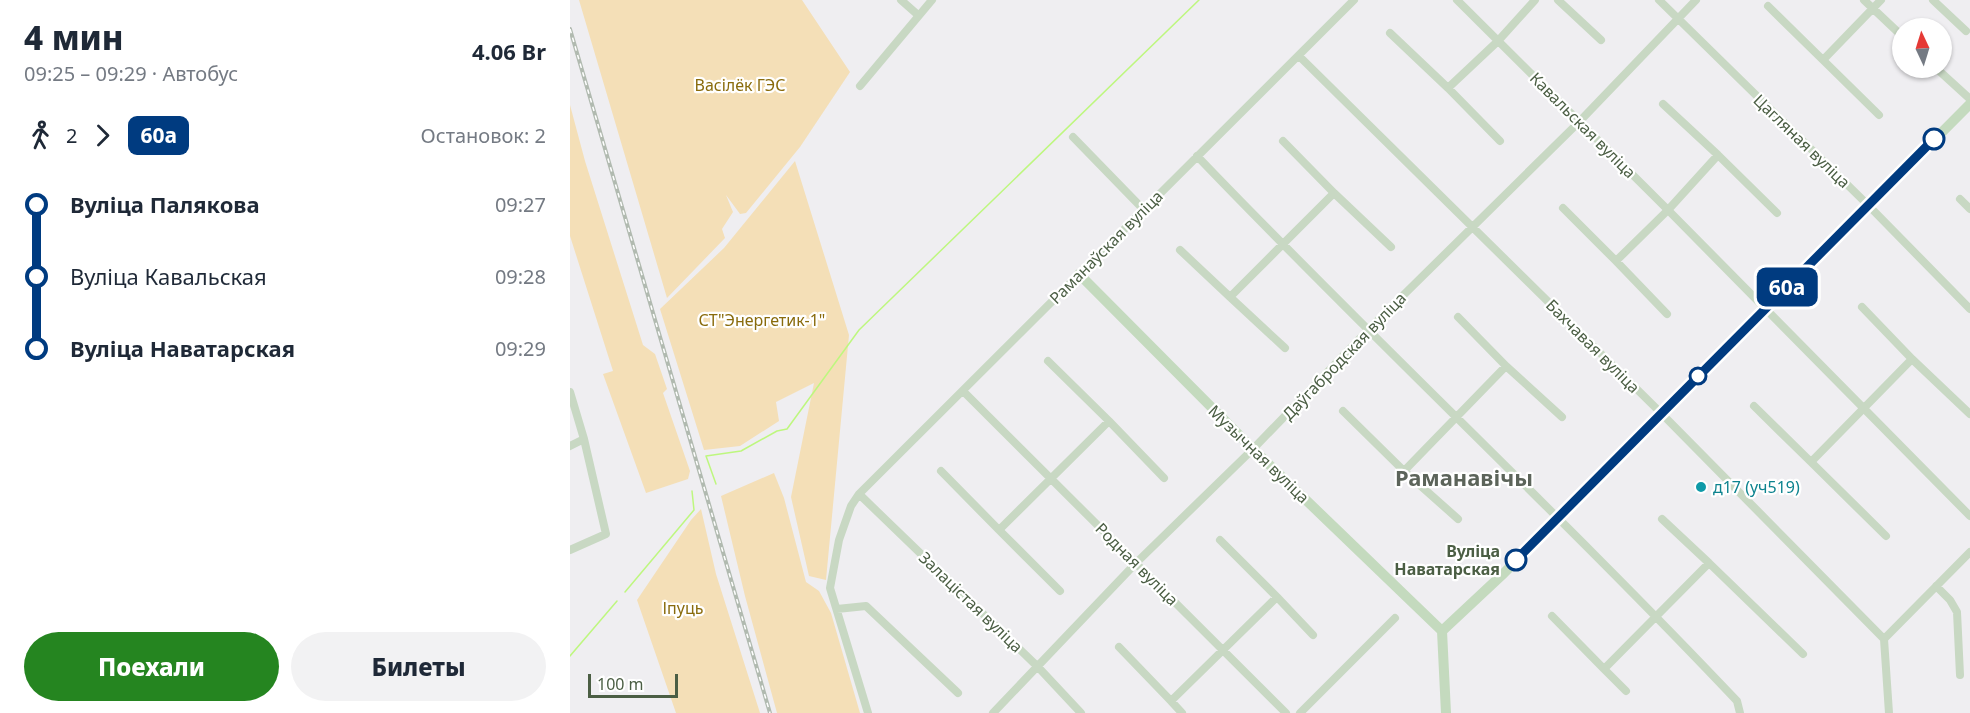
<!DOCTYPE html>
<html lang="ru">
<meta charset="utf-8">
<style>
:root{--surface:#fff;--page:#f2f2f3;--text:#1f2937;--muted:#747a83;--accent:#258520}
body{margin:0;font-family:"Noto Sans",sans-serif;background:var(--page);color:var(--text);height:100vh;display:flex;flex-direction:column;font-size:22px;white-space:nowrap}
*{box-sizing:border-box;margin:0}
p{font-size:20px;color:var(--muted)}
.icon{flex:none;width:33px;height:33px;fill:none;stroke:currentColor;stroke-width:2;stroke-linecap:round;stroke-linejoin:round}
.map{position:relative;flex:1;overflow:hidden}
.drawer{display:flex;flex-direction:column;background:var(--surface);width:570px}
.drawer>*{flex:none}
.badge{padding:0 12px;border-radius:9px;font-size:21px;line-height:39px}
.needle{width:39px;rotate:356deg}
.buttons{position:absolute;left:1322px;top:18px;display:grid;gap:12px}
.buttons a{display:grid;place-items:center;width:60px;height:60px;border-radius:50%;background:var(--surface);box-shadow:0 2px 4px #0004;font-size:30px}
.scale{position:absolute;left:18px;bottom:15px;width:90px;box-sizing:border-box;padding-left:6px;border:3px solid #4b5e44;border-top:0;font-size:16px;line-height:21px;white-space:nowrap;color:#4b5e44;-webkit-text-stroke:4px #fff;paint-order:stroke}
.map>.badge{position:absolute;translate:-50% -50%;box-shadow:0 0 0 3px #fff}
.legs{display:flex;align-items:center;gap:9px;height:66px;padding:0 24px;font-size:20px}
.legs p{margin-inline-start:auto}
.head{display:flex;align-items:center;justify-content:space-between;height:102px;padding:0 24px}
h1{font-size:33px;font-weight:800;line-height:45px}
.cta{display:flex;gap:12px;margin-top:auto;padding:12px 24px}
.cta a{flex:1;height:69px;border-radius:36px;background:var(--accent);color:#fff;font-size:24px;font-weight:800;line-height:69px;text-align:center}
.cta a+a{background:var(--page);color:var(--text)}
ul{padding:0 24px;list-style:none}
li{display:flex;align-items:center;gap:21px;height:72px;font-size:22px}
li i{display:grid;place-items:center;width:9px;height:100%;margin:0 8px;background:currentColor}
li i::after{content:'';width:15px;height:15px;margin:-8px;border:4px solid;border-radius:50%;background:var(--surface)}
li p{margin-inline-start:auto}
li:first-child i{background:linear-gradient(#0000 50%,currentColor 0)}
li:last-child i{background:linear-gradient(currentColor 50%,#0000 0)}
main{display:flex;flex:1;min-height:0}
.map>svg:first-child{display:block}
</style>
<main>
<section class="drawer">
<div class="head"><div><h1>4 мин</h1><p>09:25 – 09:29 · Автобус</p></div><b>4.06 Br</b></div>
<div class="legs"><svg class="icon" aria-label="walk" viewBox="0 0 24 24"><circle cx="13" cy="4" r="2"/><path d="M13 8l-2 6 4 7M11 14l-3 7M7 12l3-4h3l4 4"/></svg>2<svg class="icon" aria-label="forward" viewBox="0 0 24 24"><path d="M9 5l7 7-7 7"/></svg><b class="badge" style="background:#003b80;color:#fff">60а</b><p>Остановок: 2</p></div>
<ul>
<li><i style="color:#003b80"></i><b>Вуліца Палякова</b><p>09:27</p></li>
<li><i style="color:#003b80"></i><span>Вуліца Кавальская</span><p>09:28</p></li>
<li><i style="color:#003b80"></i><b>Вуліца Наватарская</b><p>09:29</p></li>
</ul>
<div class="cta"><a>Поехали</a><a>Билеты</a></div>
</section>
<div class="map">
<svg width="1400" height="713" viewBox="0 0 1400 713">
<rect width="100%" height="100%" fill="#efeef1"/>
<path fill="#f4dfb7" d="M9 0H232L280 72 230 147 176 213 170 214 156 195 163 212 152 229 155 238 97 298Z
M0 105 15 161 73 345 85 354 97 389 93 393 120 471 118 479 76 493 33 374 43 371 0 236Z
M225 161 279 335 256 580 239 576 221 497 244 383 206 402 209 421 170 446 134 450 90 309 154 248Z
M204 473 214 498 236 582 249 591 261 613 290 713H207L175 596 151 496Z
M131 509 146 574 190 713H106L67 600 121 520Z"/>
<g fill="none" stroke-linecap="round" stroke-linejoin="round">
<path stroke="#bef77f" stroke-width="1.5" d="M146 484 136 456 171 451 207 431 217 429 289 330 629 0
M55 592 124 510 122 491
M0 656 47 601"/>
<path stroke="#c8d8c3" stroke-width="8" d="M331 0 348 15
M887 0 1098 210 1400 516
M988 0 1031 40
M1089 0 1298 205 1400 309
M1294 0 1332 36
M1363 0 1396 31
M1198 6 1253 60 1311 0
M820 33 878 88 928 41 965 0
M729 56 1091 413 1314 639
M1253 60 1309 115
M1366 68 1400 99
M290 86 362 0
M878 88 930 141
M503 137 573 209
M1148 155 1207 213
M627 156C804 341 991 515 1167 701L1170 713
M764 193 821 247
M1390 199 1400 209
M993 208 1046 261 1098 210 1148 155 1093 104
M610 250 660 297 764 193 713 141
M1046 261 1097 314
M660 297 715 348
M1342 359 1400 414
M936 366 992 417
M393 391 716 713
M0 392 14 439 36 534 0 550
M1184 406 1241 462 1342 359 1292 307
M773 411 834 471 936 366 888 317
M539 421 594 478
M0 446 14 439
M1241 462 1316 536
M371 471 429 530 539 421 478 361
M834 471 888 519
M289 494 468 667 511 713
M429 530 490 591
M1139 563 1233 654
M1366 586 1380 600 1387 612 1390 675
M707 597 743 635
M267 609 296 606 388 693
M982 616 1034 669 1139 563 1092 519
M549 647 601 701 707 597 650 540
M1034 669 1056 691
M601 701 612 713
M298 713 260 588 269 540 281 506 289 494 784 0
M423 713 566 563 683 449 799 329 1009 122 1126 0
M730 713 825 618
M1319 713 1314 639 1400 552"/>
<path stroke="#c4dabe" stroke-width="10" d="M509 274 683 449 872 631
M876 713 872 631 934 573 1400 104"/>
<defs>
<path id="rail" d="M0 29 200 713"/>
</defs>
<use href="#rail" stroke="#b1bab0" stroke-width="4"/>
<use href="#rail" stroke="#fff" stroke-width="1.5" stroke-dasharray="4.5" stroke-linecap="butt"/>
</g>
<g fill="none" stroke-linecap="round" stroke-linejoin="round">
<defs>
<path id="line-1" d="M946 560 1364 139"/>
</defs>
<use href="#line-1" stroke="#fff" stroke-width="14"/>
<use href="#line-1" stroke="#003b80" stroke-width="9"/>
</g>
<g fill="#fff" stroke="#003b80" stroke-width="3">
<circle cx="1364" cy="139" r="10"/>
<circle cx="1128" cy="376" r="8"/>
<circle cx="946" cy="560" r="10"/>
</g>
<circle fill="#0f9aa8" stroke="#fff" stroke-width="2" cx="1131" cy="487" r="6"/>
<g text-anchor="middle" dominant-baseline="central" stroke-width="4.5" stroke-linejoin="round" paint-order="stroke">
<g font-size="16" fill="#896b0c" stroke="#fff">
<text x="170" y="85">Васілёк ГЭС</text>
<text x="192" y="320">СТ"Энергетик-1"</text>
<text x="113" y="608">Іпуць</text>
</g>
<g font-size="16" fill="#4b5e44" stroke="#fff">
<text transform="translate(1013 125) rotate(45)">Кавальская вуліца</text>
<text transform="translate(1232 141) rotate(44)">Цагляная вуліца</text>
<text transform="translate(536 247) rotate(-45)">Раманаўская вуліца</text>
<text transform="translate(1023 346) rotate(45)">Бахчавая вуліца</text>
<text transform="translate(774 356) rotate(-46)">Даўгабродская вуліца</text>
<text transform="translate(689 454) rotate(44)">Музычная вуліца</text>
<text transform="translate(567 564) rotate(45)">Родная вуліца</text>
<text transform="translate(401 602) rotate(44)">Залацістая вуліца</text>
</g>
<g font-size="16" fill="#0d838f" stroke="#fff" text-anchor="start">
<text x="1143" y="487">д17 (уч519)</text>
</g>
<g font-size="16" font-weight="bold" fill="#4b5e44" stroke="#fff" text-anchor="end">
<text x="930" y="551">Вуліца<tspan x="930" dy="18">Наватарская</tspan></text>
</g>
<g font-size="22" font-weight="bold" fill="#5c645a" stroke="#fff">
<text x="894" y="477">Раманавічы</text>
</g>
</g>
</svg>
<div class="buttons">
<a><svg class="needle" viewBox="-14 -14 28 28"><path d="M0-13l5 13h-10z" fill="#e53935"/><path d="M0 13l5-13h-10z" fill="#747a83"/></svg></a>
</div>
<div class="scale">100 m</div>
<b class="badge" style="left:1217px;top:287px;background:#003b80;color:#fff">60а</b>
</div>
</main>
